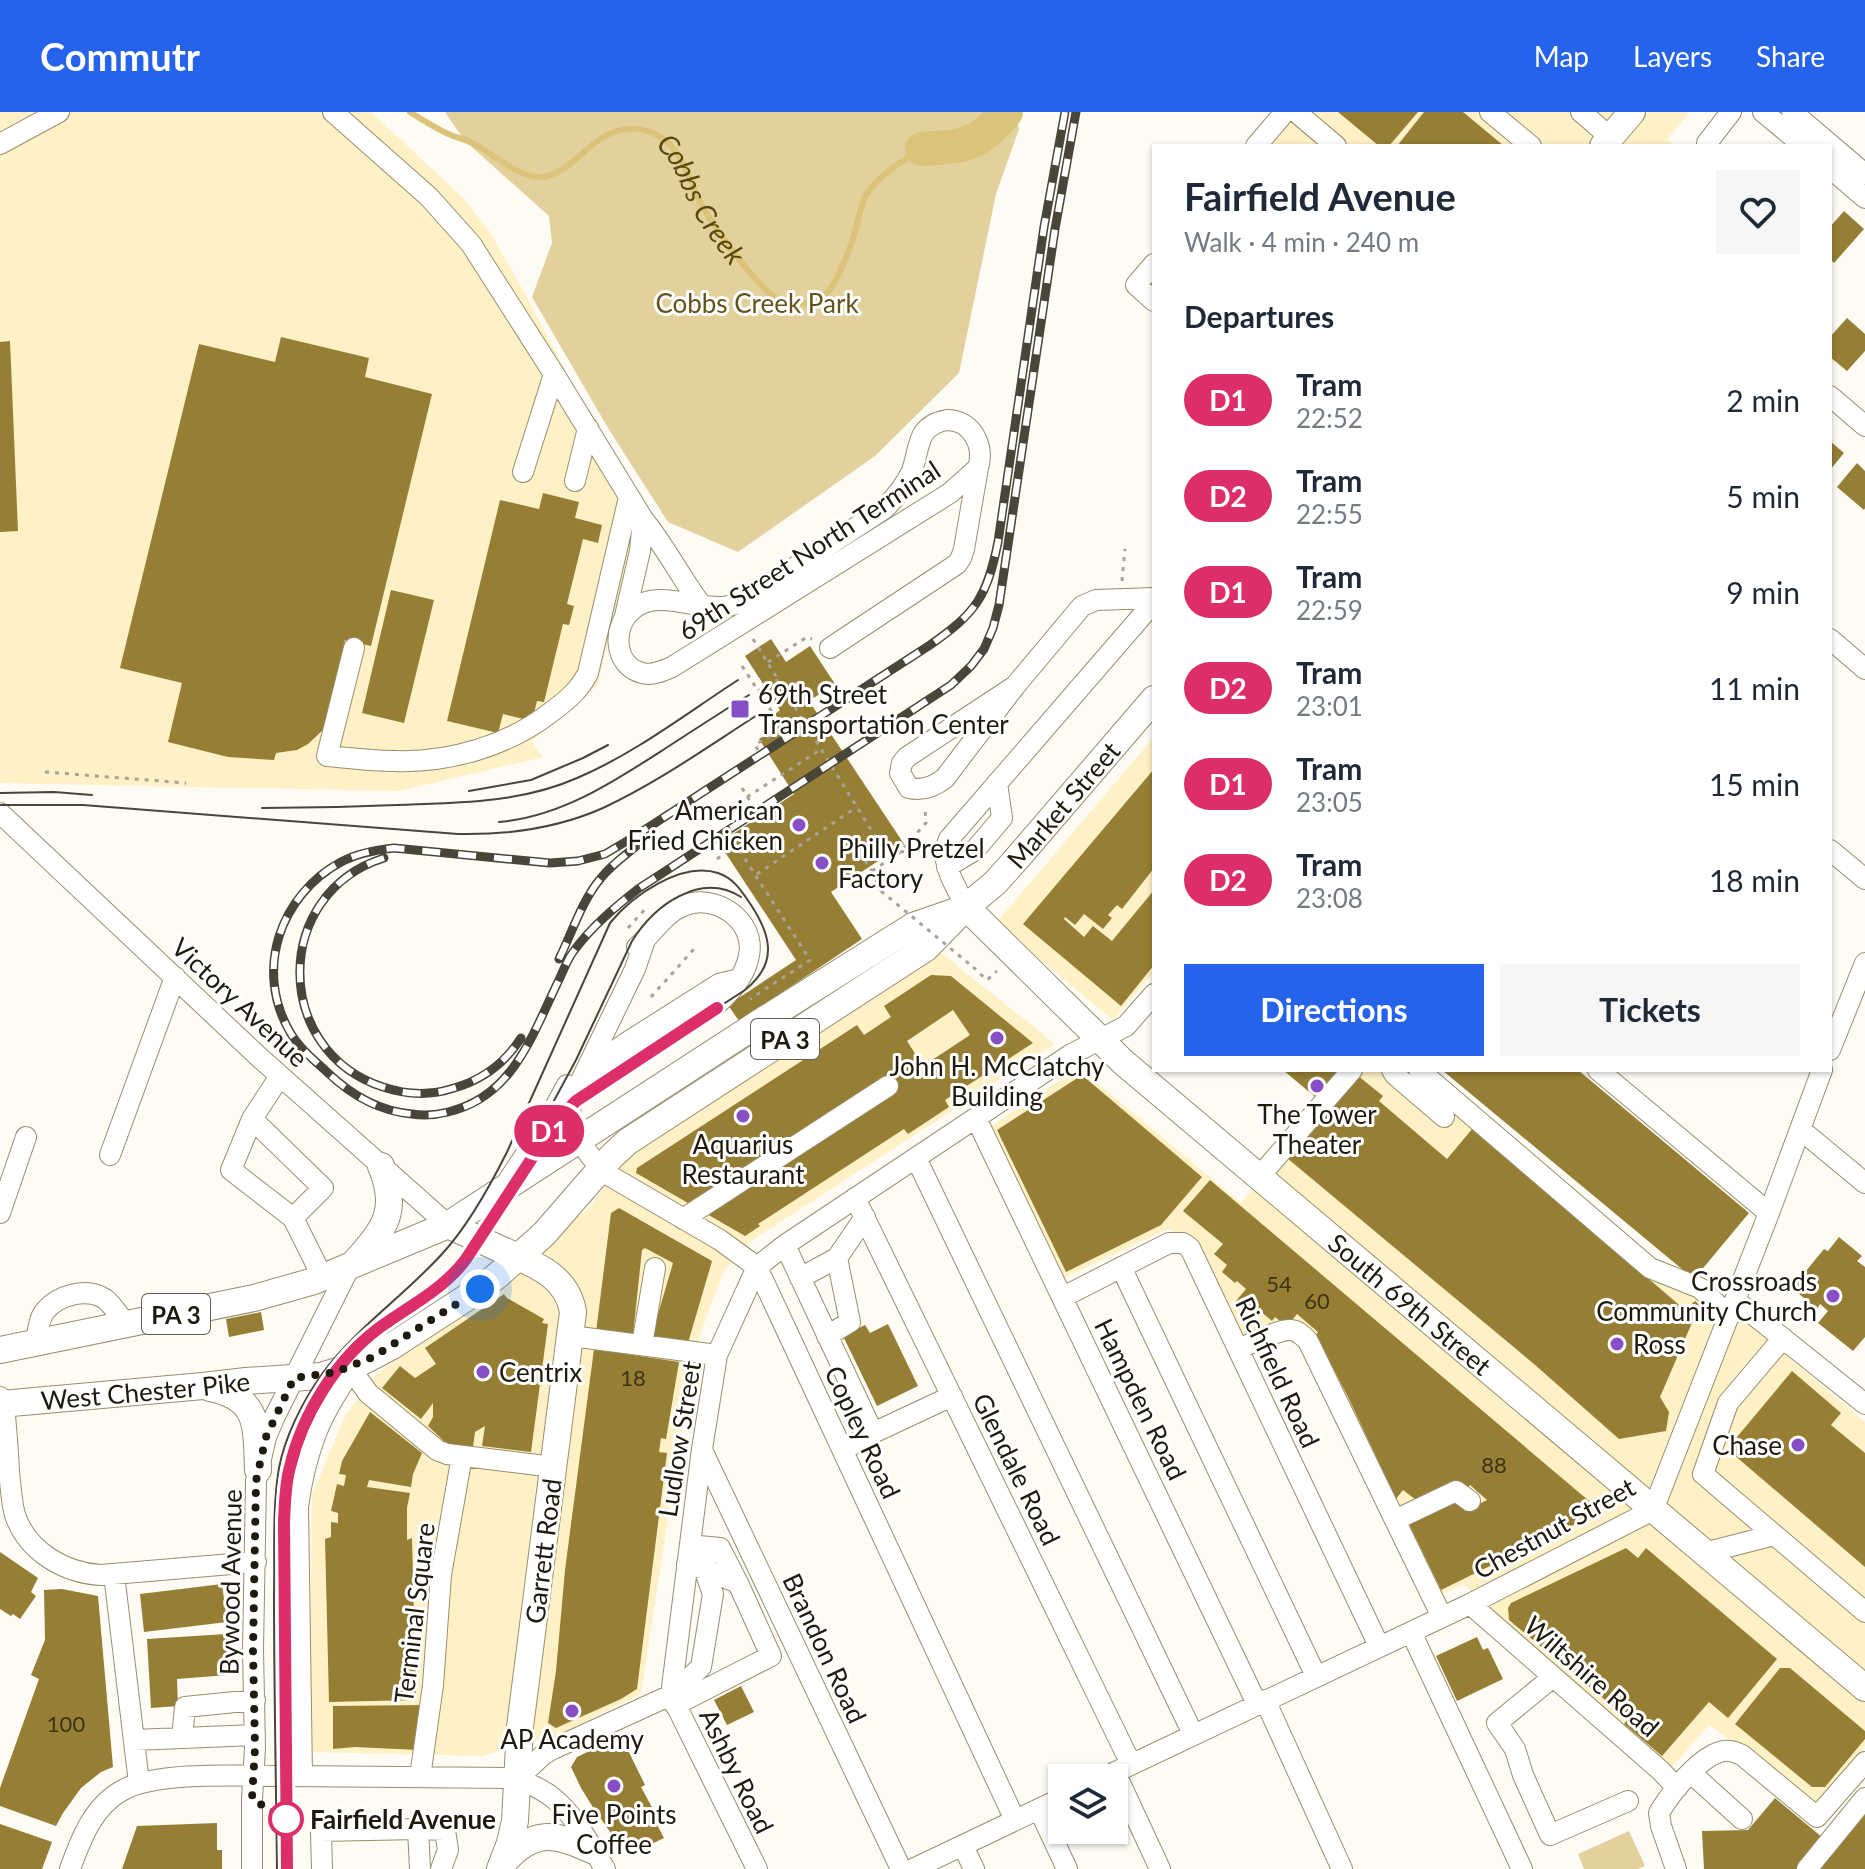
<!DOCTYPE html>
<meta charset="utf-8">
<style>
:root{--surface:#fff;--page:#f6f6f7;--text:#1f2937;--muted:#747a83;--accent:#2563eb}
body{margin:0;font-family:Lato,sans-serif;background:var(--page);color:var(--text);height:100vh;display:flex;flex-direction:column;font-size:30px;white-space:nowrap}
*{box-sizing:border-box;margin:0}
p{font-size:26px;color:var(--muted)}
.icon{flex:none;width:44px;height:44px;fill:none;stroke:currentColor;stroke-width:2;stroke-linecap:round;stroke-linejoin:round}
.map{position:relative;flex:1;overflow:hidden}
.sheet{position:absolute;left:1152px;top:32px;width:680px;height:928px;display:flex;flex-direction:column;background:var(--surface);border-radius:0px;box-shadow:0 2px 6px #0004}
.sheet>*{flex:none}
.badge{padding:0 16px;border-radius:26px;font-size:28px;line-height:52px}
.tools{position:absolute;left:1048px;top:1652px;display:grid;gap:16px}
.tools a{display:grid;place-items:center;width:80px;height:80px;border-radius:0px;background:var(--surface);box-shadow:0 2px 6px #0004;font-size:40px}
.you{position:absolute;width:40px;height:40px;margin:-20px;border:6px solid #fff;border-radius:50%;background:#1a73e8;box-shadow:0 0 0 12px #1a73e833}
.map>.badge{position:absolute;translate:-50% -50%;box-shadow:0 0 0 4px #fff}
h2{padding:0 32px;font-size:30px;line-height:72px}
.round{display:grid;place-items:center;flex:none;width:84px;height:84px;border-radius:0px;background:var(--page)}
.summary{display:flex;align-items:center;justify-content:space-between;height:136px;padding:0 32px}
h1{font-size:38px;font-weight:700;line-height:60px}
.cta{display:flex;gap:16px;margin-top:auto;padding:16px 32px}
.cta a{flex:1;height:92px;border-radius:0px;background:var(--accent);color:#fff;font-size:32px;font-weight:700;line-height:92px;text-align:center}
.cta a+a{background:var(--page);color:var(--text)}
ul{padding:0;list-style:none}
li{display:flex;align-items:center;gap:24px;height:96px;padding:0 32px}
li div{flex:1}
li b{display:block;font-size:30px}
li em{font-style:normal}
li .badge{min-width:88px;font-weight:700;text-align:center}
header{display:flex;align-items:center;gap:48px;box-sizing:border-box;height:112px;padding:0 40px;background:var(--accent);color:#fff}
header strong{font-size:38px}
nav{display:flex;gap:44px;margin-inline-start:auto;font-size:28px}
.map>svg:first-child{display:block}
</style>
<header>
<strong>Commutr</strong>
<nav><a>Map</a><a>Layers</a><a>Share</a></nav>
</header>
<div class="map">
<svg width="1865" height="1757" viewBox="0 0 1865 1757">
<rect width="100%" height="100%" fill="#fdfbf4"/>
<path fill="#fef1c6" d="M0 0H371L463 86 490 120 524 180 638 398 598 573 531 630 543 645 399 679 0 671Z
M1299 0H1690L1667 27 1674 34H1271Z
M1154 625V860L1113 908 996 811Z
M941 841 1055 932 754 1127 723 1160 701 1220 690 1263 641 1582 560 1622 482 1644 309 1640 312 1383 345 1304 374 1265 589 1096 624 1046Z
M1079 956 1241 1091 1355 958H1411L1707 1190 1750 1213 1865 1310V1634L1816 1691 1709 1613 1670 1657 1463 1472 1440 1483 1310 1222 1243 1229 1198 1131 1168 1117 1064 1166 991 1014Z"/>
<path fill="#e2d19c" d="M445 0H1015L1019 17 996 82 959 261 875 344 738 440 668 410 608 316 532 185 552 131 549 104 464 28Z
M1629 1719 1645 1754 1638 1757H1584L1578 1742Z"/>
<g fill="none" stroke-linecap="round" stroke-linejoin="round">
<path stroke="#dbc379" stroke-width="6" id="s1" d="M410 0C424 9 438 18 453 24 458 26 464 27 470 30 491 39 517 66 540 65 573 64 591 19 628 17 644 16 655 20 667 30 684 45 690 68 699 88 709 109 758 177 778 187 789 192 809 193 820 187 836 178 853 130 857 112 860 101 861 93 866 83 879 63 902 49 922 37"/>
<path stroke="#dbc379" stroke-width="34" d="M922 37C965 34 977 35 1006 0"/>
</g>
<path fill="#967f34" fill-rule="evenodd" d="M1338 0H1418L1389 34H1379Z
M1424 0H1463L1504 34H1397Z
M1844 99 1864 117 1834 151 1830 147V115Z
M1847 206 1865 222V239L1847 259 1830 245V225Z
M281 225 369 246 365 265 432 282 371 534 345 528 323 618 308 632 297 638 276 641 274 648 228 645 168 630 182 571 120 556 199 232 275 250Z
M10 229 18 419 0 420V230Z
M1830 329 1844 341 1830 358Z
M1857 351 1865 359V396L1864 398 1837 375Z
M543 381 579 390 575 406 602 413 598 431 583 427 567 492 574 494 569 513 563 512 544 590 537 589 532 609 503 602 498 621 447 609 500 388 539 397Z
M391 478 434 488 404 611 362 601Z
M771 527 786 550 810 534 835 572 809 589 904 732 831 780 862 827 739 909 728 893 796 848 719 731 794 682 759 627 782 612 775 602 780 598 745 544Z
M1154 657V756L1122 797 1117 793 1108 803 1112 806 1103 817 1084 802 1075 813 1065 805 1064 807 1084 825 1093 814 1112 829 1154 778V853L1121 894 1023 812Z
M931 863 951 864 1033 931 945 988 949 995 908 1022 904 1017 758 1112 760 1114 745 1124 636 1061 637 1056 857 913 864 923 891 905 884 894ZM953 898 970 923 923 954 907 929Z
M1283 958H1345L1320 989Z
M1442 958H1578L1749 1101 1694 1167Z
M1082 963 1202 1065 1161 1113 1066 1160 997 1018Z
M1357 963 1383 984 1379 989 1447 1047 1473 1016 1685 1198 1695 1189 1709 1201 1702 1212 1694 1206 1660 1285 1669 1300 1666 1319 1619 1327 1534 1252 1287 1046Z
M1210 1068 1595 1394 1592 1404 1441 1478 1407 1408 1450 1387 1465 1399 1487 1388 1470 1373 1466 1378 1420 1391 1403 1378 1396 1387 1348 1285 1316 1223 1318 1220 1297 1202 1292 1208 1280 1209 1275 1205 1272 1209 1252 1192 1242 1204 1235 1190 1246 1177 1237 1169 1235 1171 1222 1160 1227 1153 1214 1142 1223 1132 1183 1099Z
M619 1096 712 1149 688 1231 651 1226 673 1151 645 1136 642 1138 633 1223 596 1220 611 1101Z
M1839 1125 1862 1144 1857 1149 1865 1155V1225L1853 1239 1818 1211 1828 1199 1820 1192 1817 1197 1792 1176 1824 1137 1828 1139Z
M504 1182 507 1186 544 1207 542 1211 548 1212 531 1340 482 1334 485 1314 475 1320 473 1335 447 1332 428 1314 433 1305V1291L421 1307 382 1276 400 1254 415 1266 436 1252 425 1236Z
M261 1200 264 1218 229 1225 226 1207Z
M888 1212 918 1274 877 1294 843 1224 865 1213 870 1221Z
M594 1237 679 1250 666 1327 661 1326 659 1340 667 1341 637 1577 621 1587 556 1616 548 1611 556 1559 565 1458Z
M1792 1259 1841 1301 1831 1313 1865 1341V1455L1727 1337Z
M370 1300 422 1341 413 1362 411 1375 369 1368 367 1375 410 1381 407 1396V1428L412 1426 416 1588 329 1590 325 1427 331 1425V1410L338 1411V1401L331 1399 337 1372 344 1374 346 1363 339 1362 342 1349Z
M1626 1436 1638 1446 1646 1436 1777 1547 1728 1606 1709 1590 1662 1644 1624 1612 1628 1607 1509 1508 1508 1496 1511 1491Z
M0 1440 38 1466 31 1480 36 1484 20 1507 13 1502 11 1504 0 1497Z
M222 1472 227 1510 144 1520 140 1482Z
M62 1477 98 1484 113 1655 101 1660 81 1676 63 1701 56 1714 0 1694V1676L39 1567 31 1563 45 1528 44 1478Z
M226 1522 228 1563 177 1567 178 1594 151 1596 147 1527Z
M1477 1525 1483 1538 1488 1536 1503 1567 1457 1589 1436 1544Z
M1780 1556H1790L1865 1619V1627L1825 1675H1812L1735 1612Z
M741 1574 754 1600 727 1613 714 1588Z
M426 1593 419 1638 355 1635 333 1637V1594Z
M621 1624 645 1673 641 1675 655 1701 652 1703 664 1726 627 1744 594 1697 581 1676 571 1655 577 1645Z
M1775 1686 1823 1726 1797 1757H1704L1702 1719 1748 1718Z
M1865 1697V1757H1815Z
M217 1711V1738H222V1757H122L137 1714Z
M0 1712 52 1730 42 1757H0Z"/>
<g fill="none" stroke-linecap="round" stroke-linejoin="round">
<defs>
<path id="minor" d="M333 0 429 85 471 132 554 262 643 407C665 434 681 466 702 494
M1296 0 1336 34
M1490 0 1531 34
M1581 0 1610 25
M1763 0 1804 34
M1792 0 1865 62
M1707 31 1731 0
M0 32 59 0
M1256 34 1285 0
M1830 56 1865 86
M1154 152 1136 173 1154 189
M1830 284 1865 314
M947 308C972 308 985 334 978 356L950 381 672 555C663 559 652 564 642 561 614 554 611 514 633 497 657 477 694 497 723 495 733 494 742 489 751 484L884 397C895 386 904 375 911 361 921 337 914 314 947 308Z
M523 360 554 262
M575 369 588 316
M625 504 640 439 643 407
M1830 527 1865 557
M354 536 327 644C349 646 372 649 394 649 449 651 507 634 550 601 566 589 579 579 588 561L629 385
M830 536 957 452 961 446 964 437 978 356
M1015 574 907 645 902 651 900 661 909 676C923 679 934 675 945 666L1015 574 1082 494 1096 488 1154 486
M0 701 259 945 448 1113
M1830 738 1865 767
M947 755 975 738 1002 706 997 671
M966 795C956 774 938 750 949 727L1154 490
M645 828 635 857 572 987C564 1013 588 1043 605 1061L720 1128 757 1155 1015 1708
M1830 938 1865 851
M1392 958 1395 963 1444 1005
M1419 958 1650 1156 1700 1176 1729 1204
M1598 958 1769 1101
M590 964 606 945 626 931 719 872 739 867
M572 987 715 894C730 881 746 863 749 843 756 808 714 780 683 794 663 802 653 822 637 835
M976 1006 1257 1592
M252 1007 280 964
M1801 1018 1865 1071
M110 1043 175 865
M916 1046 1193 1622
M1259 1065 1352 958
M506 1072 547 1010 567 973
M855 1086 1131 1652
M0 1101 26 1025
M293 1106 231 1058 252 1007 323 1076 293 1106 323 1166
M683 1107 888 974
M785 1133 873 1321
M1121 1155 1316 1564
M800 1166 837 1146 865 1105
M1063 1185 1169 1131H1183L1190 1136 1379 1534
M1735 1188 1865 1292
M571 1224 717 1243
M827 1224 850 1210 837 1146
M1783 1226 1728 1291 1703 1362 1865 1500
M36 1230C38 1220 38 1208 45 1199 58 1183 87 1175 105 1187 113 1193 119 1204 126 1212
M642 1233 655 1156
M1238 1237C1251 1232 1278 1217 1291 1218 1299 1219 1303 1224 1308 1229L1442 1505
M354 1254 358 1267 368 1281 437 1338 447 1342 554 1355
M0 1285 4 1292C6 1314 8 1337 9 1360 11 1374 11 1389 15 1403 27 1439 64 1461 101 1463L256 1450
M702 1338 901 1757
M843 1338 873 1321 952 1284
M1395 1408 1456 1379 1470 1389
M699 1434 720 1436 738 1471
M1704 1441 1774 1423
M687 1452 704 1457 713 1482 701 1555 671 1583 757 1757
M114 1462 139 1671
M1470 1492 1661 1659 1677 1676
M1411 1520 1522 1757
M1553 1565 1497 1611 1515 1637 1523 1663 1550 1723 1628 1689
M255 1588 185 1595 182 1626 255 1623
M1265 1588 1342 1757
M675 1593 771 1544 738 1471 704 1457 709 1435
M134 1628 182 1626
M1115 1660 1160 1757
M1691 1661 1742 1707
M302 1664 298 1395C301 1372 306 1349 314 1327 323 1301 339 1277 354 1254
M420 1665 433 1573 441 1463 462 1344
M518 1666 544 1642 553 1637 671 1583 702 1337 717 1243 757 1155 785 1133 1070 943 1126 914 1154 882
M1103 1666 1470 1492 1653 1398 1769 1101 1822 958
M1039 1697 1067 1757
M418 1717 445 1718 448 1738 441 1757
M963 1734 974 1757
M70 1757C81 1727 93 1694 123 1678 157 1659 245 1664 286 1664 363 1665 441 1665 518 1666 529 1672 542 1677 552 1685 575 1703 590 1733 605 1757
M252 1757V1687L255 1636 253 1538 256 1369 266 1325 275 1304 349 1156
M322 1757 321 1719 418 1717 420 1757
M913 1757 1062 1686
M1676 1757 1661 1714 1659 1701C1670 1682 1696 1649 1717 1641 1726 1637 1733 1639 1742 1643L1817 1705 1865 1650
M1807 1757 1865 1686"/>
<g id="major">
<path d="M1603 34 1632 0"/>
<path id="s2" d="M966 795 1123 950 1865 1576"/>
<path d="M448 1113C465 1121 483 1129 500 1137 531 1151 567 1162 573 1200L520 1615 515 1709 510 1731 500 1757"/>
<path d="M355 1150C386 1117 399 1097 381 1054"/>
<path d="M0 1238 254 1186 314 1169 448 1113 762 909 913 814 959 798"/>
<path d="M210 1276C261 1286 256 1316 258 1358"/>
<path id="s3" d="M0 1292 203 1274 246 1269 321 1264 354 1254 392 1234 480 1177 498 1163 544 1122 611 1045 627 1030 926 836 966 795 995 771 1013 751 1154 587"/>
<path d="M504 1750C535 1715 556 1722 594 1739"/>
</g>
</defs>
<use href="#minor" stroke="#988e6d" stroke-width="22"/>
<use href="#major" stroke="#988e6d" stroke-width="28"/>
<path stroke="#a6a39a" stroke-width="3" stroke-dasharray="4 6" stroke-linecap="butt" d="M1122 469 1125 437
M753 527 876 726 857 737 872 759 881 779
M768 550 807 525 812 527
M742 554 774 603
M758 579 778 568
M758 638 755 633 800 605
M45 660 186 671
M742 676 752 692
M747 685 820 638
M900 740 928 737
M717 747 736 733 810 848 750 887
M872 759 900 740 926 711 925 696
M757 762 857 695
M628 816 647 795
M973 855 987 868 997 859
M651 885 694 837"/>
<use href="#minor" stroke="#fff" stroke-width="20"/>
<use href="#major" stroke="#fff" stroke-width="26"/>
<path stroke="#484539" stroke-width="2" d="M469 679 531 668 583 646 608 633
M0 681 54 680 92 683
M0 693H83L458 722C507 723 558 716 603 696 659 670 710 633 762 600
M262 696C307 696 352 695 397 693 457 691 521 691 577 666 634 642 687 601 738 568
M499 710C561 705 615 669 666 636 694 618 721 600 749 583
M537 1020 576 948 632 829C654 794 700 759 741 785
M277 1757C276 1666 274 1575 274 1483 275 1441 272 1398 279 1356 285 1324 303 1289 322 1262 356 1216 404 1184 442 1142 468 1114 490 1074 507 1040L610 811C632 784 681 749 718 761 733 766 741 778 749 790 771 822 779 851 745 878L591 978 569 995 555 1011 458 1157C437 1183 405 1197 379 1216 336 1248 302 1303 290 1354 285 1372 285 1392 284 1410L286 1757"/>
<defs>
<path id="rail" d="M1065 0 1044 115 998 430C987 485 976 501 930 533L632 726 605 742 578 749 550 751 394 736C375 738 358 741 341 750 280 783 254 858 290 920 299 936 314 948 327 960 351 983 378 999 412 1002 424 1004 436 1003 448 1000 512 985 531 926 557 872 562 862 566 850 573 840 591 815 614 796 638 777L951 573 971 554 984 537 993 516 999 493 1055 117 1076 0
M384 746C272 781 272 939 383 975 407 983 430 984 454 976 482 968 505 951 521 926
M559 847C572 821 582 788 601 766 612 752 627 742 640 731"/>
</defs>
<use href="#rail" stroke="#484539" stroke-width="9"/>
<use href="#rail" stroke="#fff" stroke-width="6" stroke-dasharray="18" stroke-linecap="butt"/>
<path stroke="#a6a39a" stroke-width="3" stroke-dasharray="4 6" stroke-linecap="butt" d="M881 779 973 855"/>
</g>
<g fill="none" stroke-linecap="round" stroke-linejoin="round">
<defs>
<path id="line" d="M287 1757 284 1410C285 1392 285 1372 290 1355 302 1303 336 1248 379 1216 409 1194 443 1178 466 1147L555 1011 576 989 717 896"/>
</defs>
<use href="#line" stroke="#fff" stroke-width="18"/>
<use href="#line" stroke="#dc2e6b" stroke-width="12"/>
<path stroke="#1e1a0d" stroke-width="8" stroke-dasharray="0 14.4" d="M286 1707 252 1687 255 1636 253 1538 256 1369 266 1325 294 1266 336 1260 373 1245 480 1177"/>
</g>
<g fill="#874ec5" stroke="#fff" stroke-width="3">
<rect x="730" y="587" width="20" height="20" rx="4"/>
<circle cx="799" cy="713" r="8"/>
<circle cx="822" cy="751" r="8"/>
<circle cx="997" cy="926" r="8"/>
<circle cx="1317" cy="974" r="8"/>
<circle cx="743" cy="1004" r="8"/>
<circle cx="1833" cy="1184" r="8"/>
<circle cx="1617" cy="1232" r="8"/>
<circle cx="483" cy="1260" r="8"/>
<circle cx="1798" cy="1333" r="8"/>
<circle cx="572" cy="1599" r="8"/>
<circle cx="614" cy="1674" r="8"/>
</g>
<circle fill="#fff" stroke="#dc2e6b" stroke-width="4" cx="286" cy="1707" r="16"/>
<g text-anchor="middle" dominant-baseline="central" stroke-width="6" stroke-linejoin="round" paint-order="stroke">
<g font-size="22" fill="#3c3317">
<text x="1279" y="1171">54</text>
<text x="1317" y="1188">60</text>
<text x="633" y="1265">18</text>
<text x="1494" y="1352">88</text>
<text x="66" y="1611">100</text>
</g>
<g fill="#fff" stroke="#625f56" stroke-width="2">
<rect x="751" y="907" width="68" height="40" rx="6"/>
<rect x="142" y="1182" width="68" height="40" rx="6"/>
</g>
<g font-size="24" font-weight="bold" fill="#1e1a0d">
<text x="785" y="927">PA 3</text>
<text x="176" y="1202">PA 3</text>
</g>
<g font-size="26" fill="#63531b" stroke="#fff">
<text x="757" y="191">Cobbs Creek Park</text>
</g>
<g font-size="26" fill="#1e1a0d" stroke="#fff">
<text transform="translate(809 438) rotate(-33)">69th Street North Terminal</text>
<text stroke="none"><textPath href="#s3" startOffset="1268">Market Street</textPath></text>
<text transform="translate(240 890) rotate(43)">Victory Avenue</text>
<text stroke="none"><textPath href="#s2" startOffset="596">South 69th Street</textPath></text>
<text transform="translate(1278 1260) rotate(65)">Richfield Road</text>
<text stroke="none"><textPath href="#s3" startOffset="146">West Chester Pike</textPath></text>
<text transform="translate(1141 1287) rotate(64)">Hampden Road</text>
<text transform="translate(863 1320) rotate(65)">Copley Road</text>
<text transform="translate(679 1327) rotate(-81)">Ludlow Street</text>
<text transform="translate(1017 1357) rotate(64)">Glendale Road</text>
<text transform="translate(1554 1416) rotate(-29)">Chestnut Street</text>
<text transform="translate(543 1439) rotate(-83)">Garrett Road</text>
<text transform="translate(230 1470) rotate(-89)">Bywood Avenue</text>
<text transform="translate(414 1501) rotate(-83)">Terminal Square</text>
<text transform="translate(825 1536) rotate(65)">Brandon Road</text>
<text transform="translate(1592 1564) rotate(41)">Wiltshire Road</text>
<text transform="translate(737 1659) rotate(64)">Ashby Road</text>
</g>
<g font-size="26" fill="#1e1a0d" stroke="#fff">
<text x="758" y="582" text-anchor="start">69th Street<tspan x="758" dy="30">Transportation Center</tspan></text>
<text x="783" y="698" text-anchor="end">American<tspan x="783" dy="30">Fried Chicken</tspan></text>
<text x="838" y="736" text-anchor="start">Philly Pretzel<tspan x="838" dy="30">Factory</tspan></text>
<text x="997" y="954">John H. McClatchy<tspan x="997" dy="30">Building</tspan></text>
<text x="1317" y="1002">The Tower<tspan x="1317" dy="30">Theater</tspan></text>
<text x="743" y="1032">Aquarius<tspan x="743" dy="30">Restaurant</tspan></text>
<text x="1817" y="1169" text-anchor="end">Crossroads<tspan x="1817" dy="30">Community Church</tspan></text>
<text x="1633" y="1232" text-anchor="start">Ross</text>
<text x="499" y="1260" text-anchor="start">Centrix</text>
<text x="1782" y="1333" text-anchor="end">Chase</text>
<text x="572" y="1627">AP Academy</text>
<text x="614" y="1702">Five Points<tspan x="614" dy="30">Coffee</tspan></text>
</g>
<g font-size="26" font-weight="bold" fill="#1e1a0d" stroke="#fff" text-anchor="start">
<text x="310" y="1707">Fairfield Avenue</text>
</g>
<g font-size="28" font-style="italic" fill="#59490d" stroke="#fff">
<text stroke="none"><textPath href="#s1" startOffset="358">Cobbs Creek</textPath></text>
</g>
</g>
</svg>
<div class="tools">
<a><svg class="icon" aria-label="layers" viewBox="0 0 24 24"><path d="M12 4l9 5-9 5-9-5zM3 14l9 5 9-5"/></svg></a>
</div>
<div class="you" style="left:480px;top:1177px"></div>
<b class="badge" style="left:549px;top:1019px;background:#dc2e6b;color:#fff">D1</b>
<section class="sheet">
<div class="summary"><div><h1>Fairfield Avenue</h1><p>Walk · 4 min · 240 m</p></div><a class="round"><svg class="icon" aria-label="heart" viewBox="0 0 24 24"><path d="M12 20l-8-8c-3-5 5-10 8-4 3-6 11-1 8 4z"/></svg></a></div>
<h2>Departures</h2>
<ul>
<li><span class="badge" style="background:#dc2e6b;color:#fff">D1</span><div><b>Tram</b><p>22:52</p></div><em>2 min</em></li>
<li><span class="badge" style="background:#dc2e6b;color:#fff">D2</span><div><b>Tram</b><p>22:55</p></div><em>5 min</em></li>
<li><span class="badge" style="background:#dc2e6b;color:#fff">D1</span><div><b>Tram</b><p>22:59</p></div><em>9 min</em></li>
<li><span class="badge" style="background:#dc2e6b;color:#fff">D2</span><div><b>Tram</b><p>23:01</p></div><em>11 min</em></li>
<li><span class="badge" style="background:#dc2e6b;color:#fff">D1</span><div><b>Tram</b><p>23:05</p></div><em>15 min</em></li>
<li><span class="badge" style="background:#dc2e6b;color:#fff">D2</span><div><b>Tram</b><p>23:08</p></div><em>18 min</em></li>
</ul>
<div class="cta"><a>Directions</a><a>Tickets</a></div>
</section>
</div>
